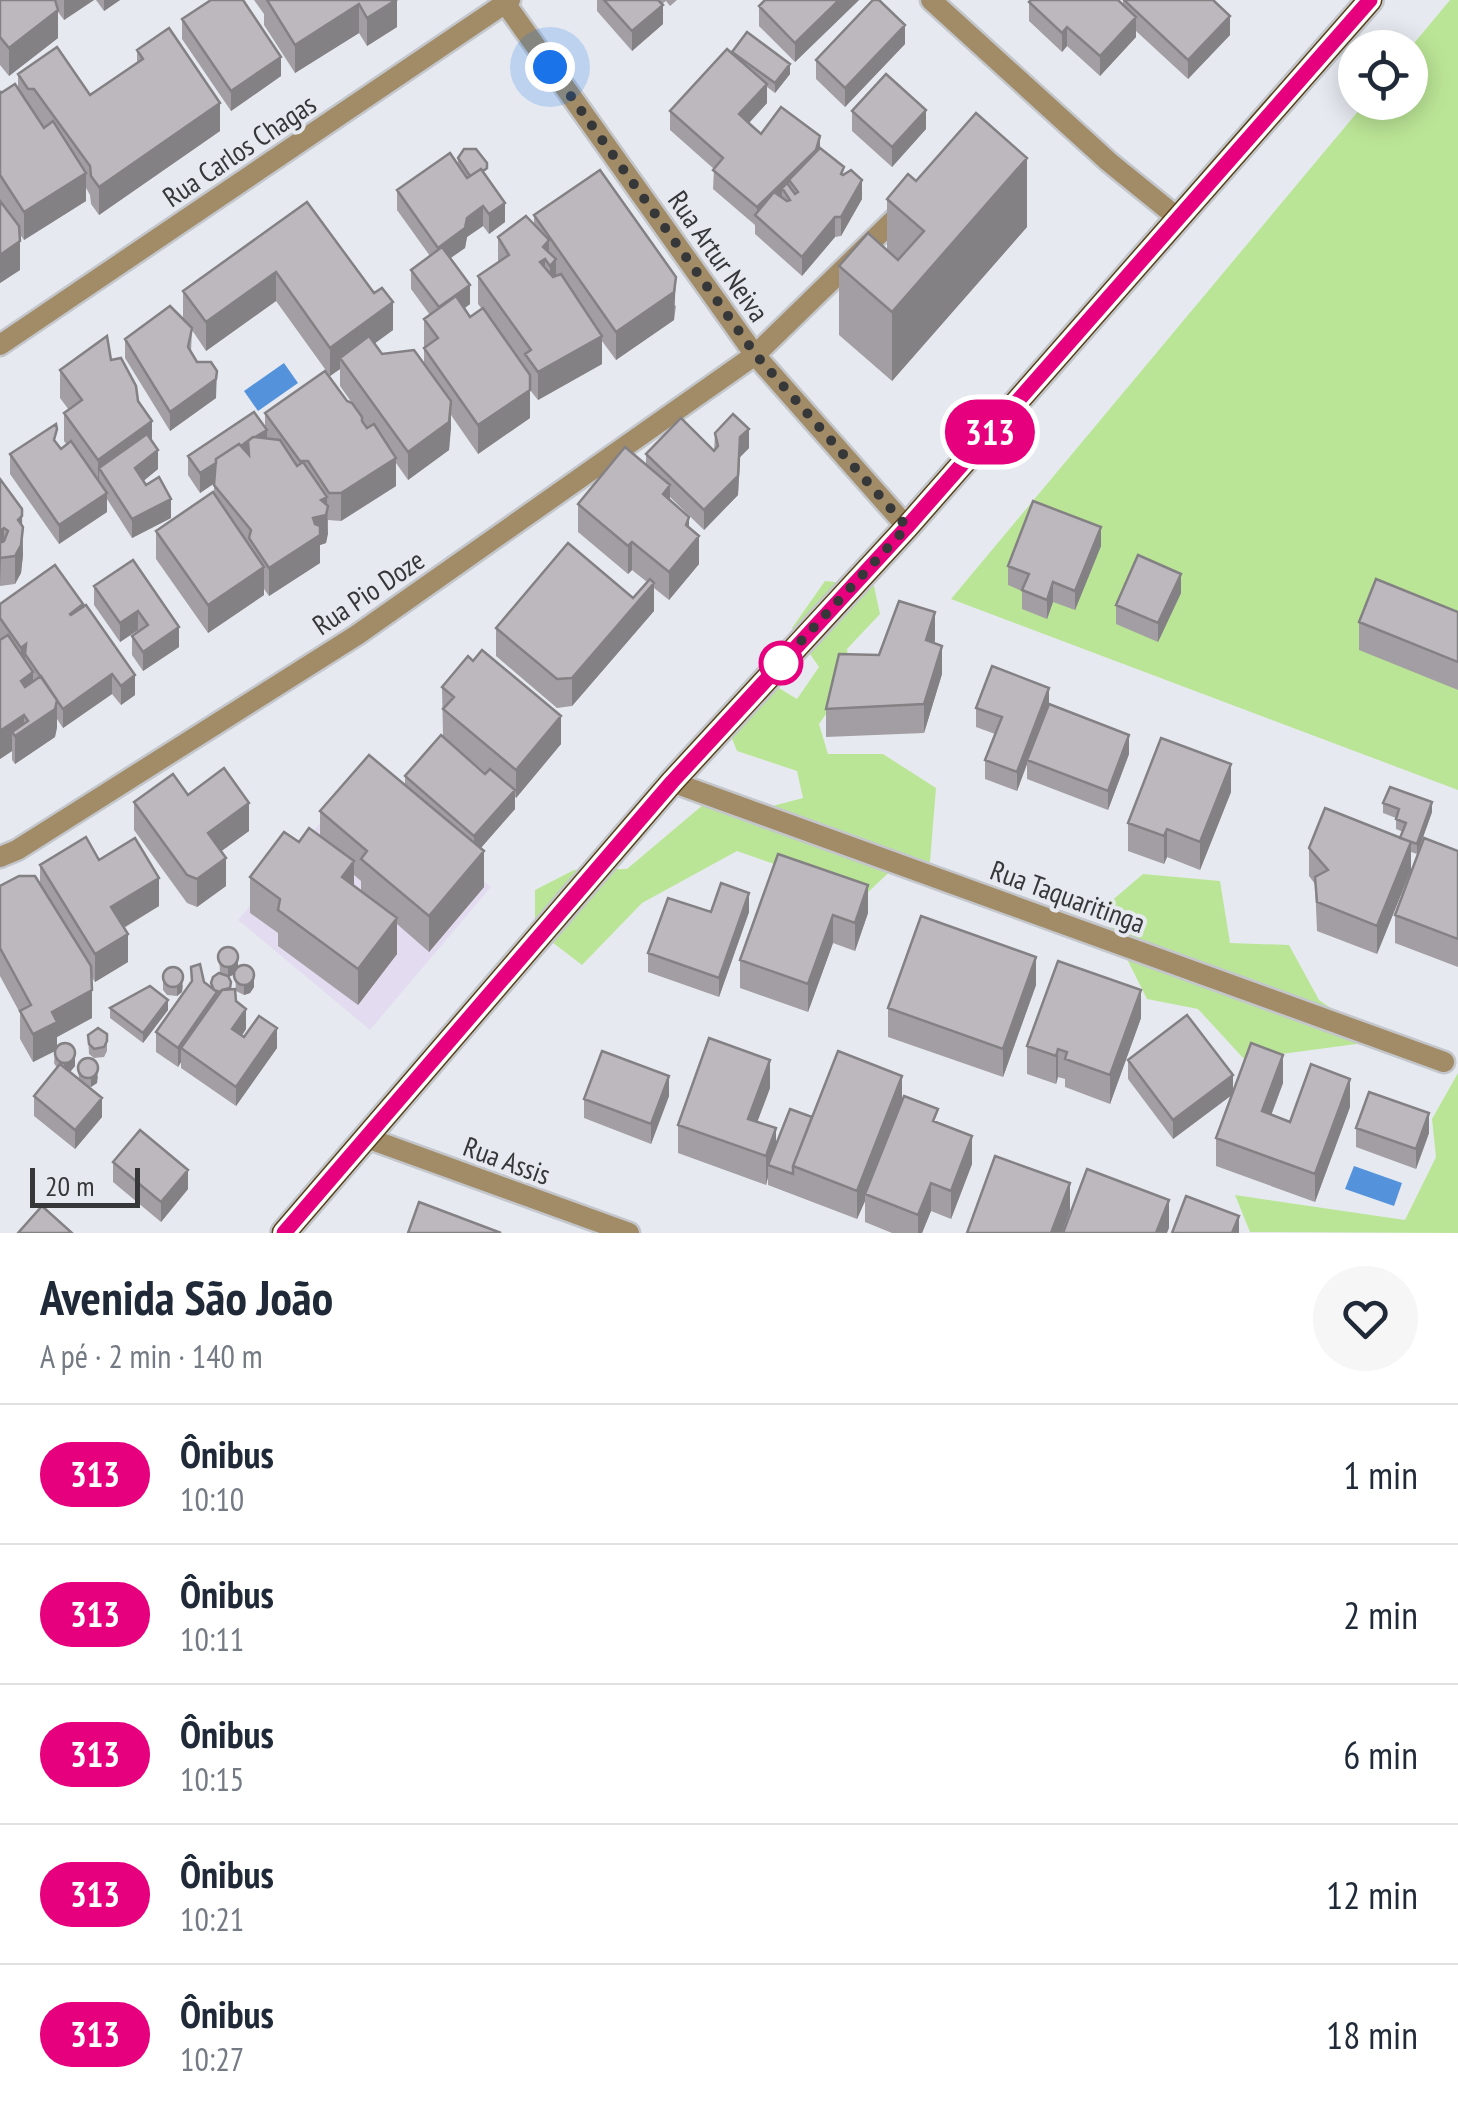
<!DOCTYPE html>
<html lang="pt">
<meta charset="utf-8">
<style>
:root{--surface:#fff;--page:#f6f6f7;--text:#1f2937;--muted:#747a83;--line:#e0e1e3}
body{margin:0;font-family:"PT Sans Narrow",sans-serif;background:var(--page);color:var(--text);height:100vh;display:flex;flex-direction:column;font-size:38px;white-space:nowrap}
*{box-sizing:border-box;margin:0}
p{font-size:32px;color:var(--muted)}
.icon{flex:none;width:55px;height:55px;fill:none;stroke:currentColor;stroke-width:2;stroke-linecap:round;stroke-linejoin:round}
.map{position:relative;height:1233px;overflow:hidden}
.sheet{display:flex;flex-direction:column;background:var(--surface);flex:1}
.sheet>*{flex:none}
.badge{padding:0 20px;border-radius:32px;font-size:35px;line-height:65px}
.tools{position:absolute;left:1338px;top:30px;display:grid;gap:20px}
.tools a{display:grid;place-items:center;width:90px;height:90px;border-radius:50%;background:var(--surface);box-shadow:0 5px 25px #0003;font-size:50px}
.scale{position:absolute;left:30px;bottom:25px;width:110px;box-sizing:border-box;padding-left:10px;border:5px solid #363739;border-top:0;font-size:28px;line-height:35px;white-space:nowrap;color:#363739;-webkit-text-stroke:8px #e6eaf0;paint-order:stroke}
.you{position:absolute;width:50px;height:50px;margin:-25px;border:8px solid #fff;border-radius:50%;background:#1a73e8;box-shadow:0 0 0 15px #1a73e833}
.map>.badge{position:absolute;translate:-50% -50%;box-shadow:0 0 0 5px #fff}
.round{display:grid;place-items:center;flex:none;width:105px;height:105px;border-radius:52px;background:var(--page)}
.summary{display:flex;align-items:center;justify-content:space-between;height:170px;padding:0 40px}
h1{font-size:48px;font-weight:700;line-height:75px}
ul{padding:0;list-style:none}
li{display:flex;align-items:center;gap:30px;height:140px;padding:0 40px;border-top:2px solid var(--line)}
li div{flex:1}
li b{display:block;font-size:38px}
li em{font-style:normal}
li .badge{min-width:110px;font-weight:700;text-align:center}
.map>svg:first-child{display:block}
</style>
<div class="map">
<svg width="1458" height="1233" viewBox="0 0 1458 1233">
<rect width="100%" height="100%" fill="#e6eaf0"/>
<path fill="#e3dcf1" d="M359 777 491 887 370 1030 238 920Z"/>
<path fill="#bbe596" d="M1450 0H1458V790L951 599 1365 103 1410 102V48Z
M825 581 874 586 880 614 847 649 850 680 819 724 828 754H883L936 788 930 862 901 861 864 896 737 851 642 903 582 965 535 929V890L574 870 627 869 704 804 761 809 803 798 797 771 737 751 721 711 759 676 797 699 819 667 792 628Z
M1143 874 1220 881 1230 943 1289 945 1319 1000 1379 1041 1244 1059 1198 1009 1147 999 1102 909Z
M1458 1073V1233L1250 1232 1235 1195 1405 1220 1436 1157 1432 1119Z"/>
<path fill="#5592dc" d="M284 363 298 383 258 411 244 391Z
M1354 1166 1402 1183 1394 1206 1345 1189Z"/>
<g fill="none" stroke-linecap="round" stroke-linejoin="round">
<defs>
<path id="minor" d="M931 0 1109 162 1178 218
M505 3 755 355 907 527
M0 345 510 0
M672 782 1444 1062
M0 857 17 850 357 635 755 355 906 208
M367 1138 629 1233"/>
<path id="primary" d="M284 1233 672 782 907 527 1370 0"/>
</defs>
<use href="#minor" stroke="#c3c6cb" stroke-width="25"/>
<use href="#primary" stroke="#c3c6cb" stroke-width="30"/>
<use href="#minor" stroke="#a28b67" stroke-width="20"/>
<use href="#primary" stroke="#594218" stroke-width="25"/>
</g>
<path fill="#a39ea3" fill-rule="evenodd" d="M0 0H94L64 20 58 12V38L9 76 0 65Z
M96 0H120L104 11Z
M254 0H397V27L367 46 359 33 295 73 264 25V14Z
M597 0H677L670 6 666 1 662 4 663 24 632 51 597 11Z
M765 0H859L795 62 759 26V6Z
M1123 0 1230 35 1188 79 1136 31V37L1100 76 1067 46 1062 52 1029 21V2L1123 5Z
M182 19 281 76 231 111 182 39Z
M905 44 845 107 816 79V60Z
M137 50 220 131 99 215 91 204 90 195 86 188V201L24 240 19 233 20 270 0 283V91L1 93 18 87V74L90 95 137 62Z
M732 54 790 74 775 93 767 87V103L749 123 761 134 820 148 844 174 862 199 841 236 835 237 802 276 755 234V225L713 189 714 169 670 130V111Z
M852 111 926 129 892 167 852 131Z
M458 158 487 178 505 222 489 234 483 226 467 237 465 248 450 258 470 304 465 308 470 317 482 309 478 304V276L498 263V237L534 225V215L676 306 674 320 616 360 602 341V364L538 400 530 390V418L478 454 451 415 449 450 408 480 396 463V486L341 521 328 520 326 543 320 545V563L269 596 264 589V595L208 633 156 559V531L214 494V483L200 493 188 475V456L265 427V413L347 401 352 403 340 386V369L330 376 276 301 206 351 192 330 191 352 216 398 170 431 125 358V339L183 319V291L307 202 393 330 374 344 382 354 424 364V319L430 315 411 289V270L430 256 397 210V190L458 165Z
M916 181 1027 227 892 381 839 335V266L887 250V199Z
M111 360 138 401 152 441 158 469 143 481 171 518 132 538 107 499V512L59 544 10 474V454L57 444 61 449 67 445 64 441V413L69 410 60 398V370Z
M715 433 749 448 740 457 738 495 704 530 670 497V501L689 528 699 564 669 600 654 588V611L572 706 557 708 496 656V628L633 598 647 582 632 570 628 574 578 532V504L646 465V454L714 451Z
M0 479 22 525 23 555 21 573 15 584 0 586Z
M1101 546 1075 610 1053 602 1047 619 1022 609V591L1008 585V566Z
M133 560 179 647 143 671 132 655V636L138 630 120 642 94 605V586Z
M1181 593 1158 642 1116 624V605Z
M0 604 83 607 135 695 121 705 112 694 63 728 57 719 55 737 15 764 12 760V751L0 759V640H1L0 638Z
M1458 612V690L1359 650V622Z
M935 640 934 643 942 674 924 733 826 737V709L879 655Z
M442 687 561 744 516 798 515 797V809L480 848 484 887 429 952 397 924V954L358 1005 278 946V933L250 913V877L299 842 320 836V811L405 785V776L485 774 486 773 443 737ZM354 875 361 881V892L354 886Z
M1049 704 1129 754 1108 810 1027 779V764L1017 791 985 779V760L995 734 976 727V708Z
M1231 792 1200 870 1167 857 1164 864 1128 851V823Z
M188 795 249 831 221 851 226 886 197 907 187 903 134 830V802Z
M1383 803 1432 812 1417 854 1411 852V870L1377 954 1317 931 1315 884 1309 876V848L1402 839 1403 832 1396 829V818L1383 813Z
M1458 851V967L1395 943V915Z
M778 854 868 913 855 951 833 943 808 1012 740 988V960Z
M99 860 159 906 124 928 128 962 95 982 91 976 92 1018 57 1037V1047L75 1066 69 1072 79 1079 78 1068 98 1076 97 1083 91 1087H88L102 1117 75 1149 34 1116V1096L57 1068 54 1063 55 1051 33 1062 20 1039V1013L0 976V886L40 884V865Z
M711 912H749L719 997 648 972V953Z
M219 953 238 966 254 987 250 993 244 995 236 991 235 974 229 977 231 989 246 1029 242 1036 277 1048 236 1106 181 1068V1062L178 1067 156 1052V1032L191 983V967L204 982 211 987V983L223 974 220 973Z
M163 980 183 985 182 992 177 996 167 995 163 990Z
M1036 985 1003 1077 888 1037V1008Z
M110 1008 168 1010 143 1043 110 1018Z
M1141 1018 1110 1104 1065 1087V1079L1058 1077 1056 1084 1027 1074V1046Z
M107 1034V1051L104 1057 94 1058 89 1054 88 1035Z
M1128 1060 1233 1092 1283 1083 1271 1115 1290 1122 1350 1107 1315 1202 1216 1166V1138L1232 1095 1173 1139 1128 1079Z
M770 1088 757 1122 776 1145 812 1117 902 1098 938 1123 972 1164 951 1219 931 1211 922 1233H892L865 1222V1201L857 1219 768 1185V1177L766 1185 678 1153V1125Z
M669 1096 651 1144 584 1118V1099Z
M1356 1128 1429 1133 1416 1169 1356 1147Z
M113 1162 188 1189 161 1222 113 1182Z"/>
<path fill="#848184" d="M64 0H94L64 20Z
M104 0H120L104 11Z
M396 0H397V27L367 46V18Z
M839 0H859L795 62V43Z
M359 4V33L295 73V45Z
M663 5V24L632 51V31Z
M58 10V38L9 76V48Z
M1230 16V35L1188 79V60Z
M1136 17V37L1100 76V56Z
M905 25V44L845 107V88Z
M1067 27V46L1062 52V33Z
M281 57V76L231 111V91Z
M790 64V74L775 93V83Z
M767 84V103L739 134V114Z
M220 103V131L99 215V187Z
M926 110V129L892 167V147Z
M820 136V156L789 180V195L782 188V202L757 216V207Z
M1027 158V227L892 381V312Z
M86 173V201L24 240V212Z
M862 180V199L841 236V217Z
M505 203V222L489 234V214Z
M483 206V226L467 237 465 248 438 267V248L467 218Z
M835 217V237L802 276V257Z
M549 240V264L545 259V287L540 262 543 247Z
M20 241V270L0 283V255Z
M556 259V287L550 294V266Z
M276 272V301L206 351V322Z
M676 277 674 320 616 360V332Z
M470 285V304L439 327V307Z
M393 302V330L345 365 340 358V369L330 376V348Z
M602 336V364L538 400V372Z
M217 371 216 398 170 431V412Z
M530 390V418L478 454V425Z
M451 401V429L449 450 408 480V452Z
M152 421V449L99 468V487L98 488V460Z
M749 429V448L740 457 738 495 704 530V510L740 437Z
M267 430V449L248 442Z
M248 442V461L200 493V473Z
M158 450V469L135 488V468Z
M396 458V486L341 521V493Z
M670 485V513L663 494Z
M107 493V512L59 544V525Z
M327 497 328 534 326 543 320 545V563L269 596V568L313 518 321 500Z
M171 499V518L132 538V519Z
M22 516 23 555 21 573 15 584V556L18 520Z
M689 517V545L699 536V564L669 600V572Z
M1101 527V546L1075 610V591Z
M4 528V556L1 559 0 586V531Z
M632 542V570L628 574V546Z
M264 567V595L208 633V605Z
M1181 574V593L1158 642V623Z
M1053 582V602L1047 619V600Z
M654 583V611L572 706V678Z
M138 611V630L120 642V623Z
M935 612V640L926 669V640Z
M179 627V647L143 671V652Z
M26 644 25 665 21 667V648Z
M942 646V674L924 733V704Z
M33 672V700L21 681Z
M112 674V694L63 728V709Z
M135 675V695L121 705V686Z
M1049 688V707L1027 760V764L1017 791V772Z
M57 700V728L55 737 15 764V736L12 732V751L0 759V731L24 715V730Z
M561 716V744L516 798V770Z
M1129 735V754L1108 810V791Z
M1231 764V792L1200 870V842Z
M515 790V809L474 856V836Z
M1432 802V812L1417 854V844Z
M249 803V831L208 861V833Z
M1167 829V857L1164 864V836Z
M1411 842V870L1377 954V926Z
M484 851V887L429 952V916Z
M226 858V886L197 907V879Z
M354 861V897L342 877Z
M159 878V906L111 935V907Z
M868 885V913L855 951V923Z
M749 893V912L719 997V978Z
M833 915V943L808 1012V984Z
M397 918V954L358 1005V969Z
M128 934V962L95 982V954Z
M1036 957V985L1003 1077V1049Z
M238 959V969L235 974 228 977V967Z
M183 976 182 992 177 996V986Z
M254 977V987L250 993 244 995V985Z
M92 990V1018L57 1037V1050L33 1062V1034L52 1012Z
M1141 990V1018L1110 1104V1075Z
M217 992V1011L181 1048V1062L178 1067V1048Z
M168 1000V1010L143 1043V1033Z
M246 1009V1029L232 1049V1029Z
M277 1028V1048L236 1106V1087Z
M1058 1049V1077L1056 1084V1056Z
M1283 1055V1083L1262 1140V1111Z
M75 1056V1066L71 1071 64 1074V1064Z
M770 1060V1088L748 1147V1119Z
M98 1066 97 1083 91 1087V1077Z
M1233 1075V1094L1173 1139V1120Z
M669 1076V1096L651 1144V1124Z
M902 1076V1104L865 1194V1201L857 1219V1191Z
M1350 1079V1107L1315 1202V1174Z
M102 1098V1117L75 1149V1130Z
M1429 1113V1133L1416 1169V1149Z
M776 1128V1157L768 1165V1177L766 1185V1156Z
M972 1136V1164L951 1219V1191Z
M188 1170V1189L161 1222V1202Z
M931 1183V1211L922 1233H918V1215Z
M1070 1183V1211L1062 1233H1051Z
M1169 1200V1228L1167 1233H1156Z
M1239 1216V1233H1232Z"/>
<path fill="#bdb8bd" stroke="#848184" stroke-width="2.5" d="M0 0H55L58 10 9 48 0 37Z
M211 0H243L281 57 231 91 182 19Z
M267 0H396L367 18 359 4 295 45Z
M604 0H658L663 5 632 31Z
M765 0H839L795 43 759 6Z
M873 0H879L905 25 845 88 816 60Z
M1031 0H1118L1136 17 1100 56 1067 27 1062 33 1029 2Z
M1124 0H1213L1230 16 1188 60Z
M169 28 220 103 99 187 91 176 90 166 34 89H28L18 74 57 47 90 95 143 59 137 50Z
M747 32 790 64 775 83 732 52Z
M727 49 767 84 739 114 752 126 761 134 781 107 820 136 816 150 757 207 713 170 723 158 670 111Z
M886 74 926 110 892 147 852 111Z
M15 84 44 128 53 121 86 173 24 212 0 175V91L1 93Z
M976 113 1027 158 892 312 839 266 868 233 898 260 924 231 887 199 908 174 916 181Z
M820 148 844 167 841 174 843 175 851 170 862 180 841 217H835L802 257 755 215 774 192 787 201 790 200 782 188 787 183 795 194 798 192 789 180Z
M464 149H476L487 163V168L483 171 481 169 470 176 458 158Z
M450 153 467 178 481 169 505 203 489 214 483 206 467 218 465 228 438 248 397 190Z
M600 170 676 277 674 292 616 332 534 215Z
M0 201 19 226 20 241 0 255Z
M307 202 374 293 382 288 393 302 330 348 276 272 206 322 183 291Z
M526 216 549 240 543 247 556 259 550 266 545 259 540 262 553 277 561 274 602 336 538 372 525 354 531 350 478 276 509 255 498 237Z
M442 247 470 285 439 307 411 270Z
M456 296 470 317 483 308 530 375V390L478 425 424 348 438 338 424 319Z
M170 306 192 328 188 347 197 362H211L217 371 216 379 170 412 125 339Z
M107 336 111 360 121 358 136 386 138 401 152 421 98 460 64 413 82 400 60 370Z
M369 336 382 354 414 350 451 401 449 422 408 452 340 358Z
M325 371 347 401 352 403 362 417V421L367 428 374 424 396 458 341 493H329L308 461H300L265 413Z
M254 412 267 430 255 437H253L241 446 239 444 216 459V463L200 473 188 456Z
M733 414 749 429 740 437 738 476 704 510 646 454 681 418 714 451 718 446 715 433Z
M56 424 57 429 54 440 61 449 71 441 107 493 59 525 10 454Z
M147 434 158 450 135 468 146 485 159 477 171 499 132 519 99 468Z
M253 437 280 440 297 466 303 462 327 497 321 500 328 506 326 515 313 518 315 524 320 526V535L269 568 249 538 251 530 214 485 216 459 239 444 249 455 248 441Z
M625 447 670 485 663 494 689 517 686 525 699 536 669 572 632 542 628 546 578 504Z
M0 479 22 509V516L18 520 23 527 21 545 15 556 0 558V543L4 541 8 531 4 528 0 531Z
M213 492 264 567 208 605 156 531Z
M1033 501 1101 527 1075 591 1053 582 1047 600 1022 590 1029 574 1008 566Z
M568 543 633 598 650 579 654 583 572 678 557 679 496 628Z
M1138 555 1181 574 1158 623 1116 605Z
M133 560 179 627 143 652 132 636 148 625 138 611 120 623 94 586Z
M55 565 83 604 70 614 71 615 86 605 135 675 121 686 112 674 63 709 25 654 26 644 21 648 0 618V604Z
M1376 579 1458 612V662L1359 622Z
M899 601 935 612 926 640 942 646 924 704 826 709 839 654 879 655Z
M8 635 33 672 21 681 25 687 41 676 57 700 55 709 15 736 12 732 28 721 24 715 0 731V640Z
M482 650 561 716 516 770 443 709 454 697 442 687 468 656 473 661Z
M992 666 1049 688 1017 772 985 760 1002 717 976 708Z
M1049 704 1129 735 1108 791 1027 760Z
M441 735 485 774 490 769 515 790 474 836 405 776Z
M1161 738 1231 764 1200 842 1167 829 1164 836 1128 823Z
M369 755 484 851 429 916 361 859 367 851 320 811Z
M224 768 249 803 208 833 226 858 197 879 187 875 134 802 173 774 188 795Z
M1390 787 1432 802 1417 844 1400 838 1406 823 1396 819 1399 809 1383 803Z
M1325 808 1411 842 1377 926 1317 902 1315 877 1328 870 1309 848Z
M309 828 354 861 342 877 397 918 358 969 278 910 280 899 250 877 284 832 299 842Z
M86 837 99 860 135 838 159 878 111 907 128 934 95 954 40 865Z
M1424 838 1458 851V939L1395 915Z
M778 854 868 885 855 923 833 915 808 984 740 960Z
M19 876H35L91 966 92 990 52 1012 57 1022 33 1034 20 1011 31 1005 0 948V886Z
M721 883 749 893 719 978 648 953 668 898 711 912Z
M921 916 1036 957 1003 1049 888 1008Z
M218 957a10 10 0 1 1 20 0a10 10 0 1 1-20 0Z
M1058 961 1141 990 1110 1075 1065 1059 1067 1052 1058 1049 1056 1056 1027 1046Z
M200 964 204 982 217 992 178 1048 156 1032 192 981 191 967Z
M234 975a10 10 0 1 1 20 0a10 10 0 1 1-20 0Z
M163 977a10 10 0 1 1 20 0a10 10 0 1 1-20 0Z
M219 973 228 976 231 982 230 988 222 990 220 992 214 990 211 983 213 977Z
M150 986 168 1000 143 1033 110 1008Z
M235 989 236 1001 246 1009 232 1029 244 1037 259 1016 277 1028 236 1087 181 1048 222 990Z
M1187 1015 1233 1075 1173 1120 1128 1060Z
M98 1028 107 1034V1041L104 1047 94 1049 89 1044 88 1035Z
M709 1038 770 1060 748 1119 776 1128 766 1156 678 1125Z
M1251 1043 1283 1055 1262 1111 1290 1122 1311 1064 1350 1079 1315 1174 1216 1138Z
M55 1053a10 10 0 1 1 20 0a10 10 0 1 1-20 0Z
M602 1051 669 1076 651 1124 584 1099Z
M838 1051 902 1076 857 1191 793 1166Z
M78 1068a10 10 0 1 1 20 0a10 10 0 1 1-20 0Z
M60 1064 102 1098 75 1130 34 1096Z
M1369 1092 1429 1113 1416 1149 1356 1128Z
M904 1096 938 1109 933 1121 972 1136 951 1191 931 1183 918 1215 865 1194Z
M790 1109 812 1117 793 1166V1174L768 1165Z
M140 1130 188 1170 161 1202 113 1162Z
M995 1156 1070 1183 1051 1233H967Z
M1087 1169 1169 1200 1156 1233H1063Z
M1186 1196 1239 1216 1232 1233H1172Z
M419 1202 501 1233H408Z
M42 1206 72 1233H18Z"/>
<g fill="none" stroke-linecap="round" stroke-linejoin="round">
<defs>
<path id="line" d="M284 1233 672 782 907 527 1370 0"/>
</defs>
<use href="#line" stroke="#fff" stroke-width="22"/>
<use href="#line" stroke="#e6007e" stroke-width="15"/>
<path stroke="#363739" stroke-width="10" stroke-dasharray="0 18" d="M550 67 756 355 907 527 776 668 781 663"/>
</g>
<circle fill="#fff" stroke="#e6007e" stroke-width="5" cx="781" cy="663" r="20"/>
<g text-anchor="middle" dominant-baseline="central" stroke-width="8" stroke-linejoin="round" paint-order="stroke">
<g font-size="28" fill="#363739" stroke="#e6eaf0">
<text transform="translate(239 150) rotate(-34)">Rua Carlos Chagas</text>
<text transform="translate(719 256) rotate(55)">Rua Artur Neiva</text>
<text transform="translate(368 592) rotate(-34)">Rua Pio Doze</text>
<text transform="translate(1068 896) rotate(20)">Rua Taquaritinga</text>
<text transform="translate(507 1160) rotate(20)">Rua Assis</text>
</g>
</g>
</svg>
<div class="tools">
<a><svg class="icon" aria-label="locate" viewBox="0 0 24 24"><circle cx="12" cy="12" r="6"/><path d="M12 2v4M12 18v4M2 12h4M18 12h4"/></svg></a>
</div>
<div class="scale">20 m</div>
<div class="you" style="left:550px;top:67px"></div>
<b class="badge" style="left:990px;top:432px;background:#e6007e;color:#fff">313</b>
</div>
<section class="sheet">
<div class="summary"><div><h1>Avenida São João</h1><p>A pé · 2 min · 140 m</p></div><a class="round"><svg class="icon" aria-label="heart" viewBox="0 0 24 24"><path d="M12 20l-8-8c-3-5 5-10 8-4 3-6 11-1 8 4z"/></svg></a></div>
<ul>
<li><span class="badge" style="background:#e6007e;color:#fff">313</span><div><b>Ônibus</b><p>10:10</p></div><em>1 min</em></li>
<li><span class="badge" style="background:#e6007e;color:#fff">313</span><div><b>Ônibus</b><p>10:11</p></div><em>2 min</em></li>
<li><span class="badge" style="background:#e6007e;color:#fff">313</span><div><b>Ônibus</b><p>10:15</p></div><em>6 min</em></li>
<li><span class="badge" style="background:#e6007e;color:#fff">313</span><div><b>Ônibus</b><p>10:21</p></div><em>12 min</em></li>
<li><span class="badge" style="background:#e6007e;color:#fff">313</span><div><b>Ônibus</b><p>10:27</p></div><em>18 min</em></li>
</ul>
</section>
